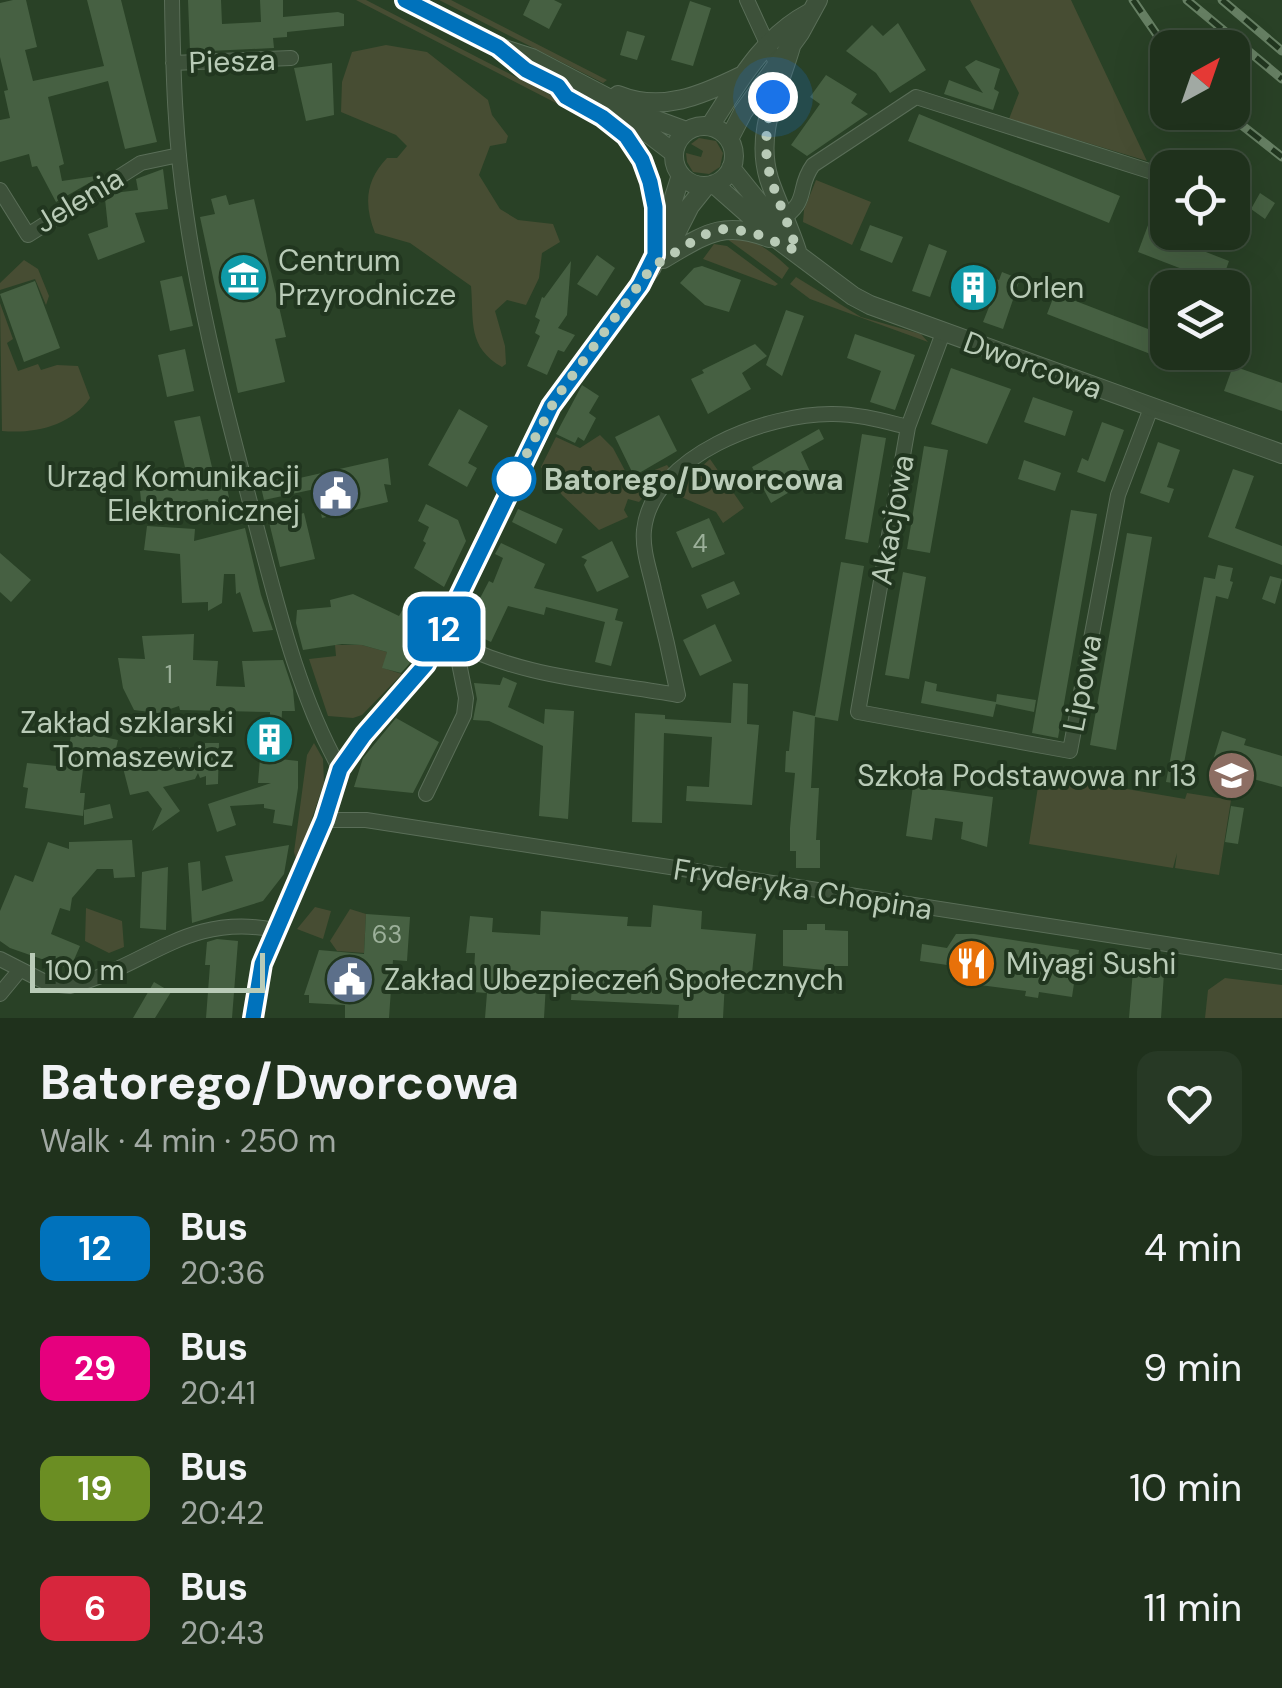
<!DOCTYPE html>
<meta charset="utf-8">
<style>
:root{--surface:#1f311c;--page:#273925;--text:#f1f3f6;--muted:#a1a9a3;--line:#3c4c3b}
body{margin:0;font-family:"DM Sans",sans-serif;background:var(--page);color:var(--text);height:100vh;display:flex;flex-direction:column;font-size:38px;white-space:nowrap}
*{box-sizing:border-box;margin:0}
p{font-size:32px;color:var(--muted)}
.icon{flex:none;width:55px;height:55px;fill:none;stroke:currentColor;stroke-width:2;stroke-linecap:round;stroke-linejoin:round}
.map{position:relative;height:1018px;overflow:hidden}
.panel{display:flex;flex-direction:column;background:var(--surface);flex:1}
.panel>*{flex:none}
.badge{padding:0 20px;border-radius:15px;font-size:35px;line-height:65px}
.needle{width:65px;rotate:40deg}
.tools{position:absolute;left:1150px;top:30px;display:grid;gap:20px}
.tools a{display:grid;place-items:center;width:100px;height:100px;border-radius:20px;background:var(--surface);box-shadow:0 10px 40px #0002,0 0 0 2px var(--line);font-size:50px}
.scale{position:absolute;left:30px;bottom:25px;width:235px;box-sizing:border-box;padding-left:10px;border:5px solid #b9cbb7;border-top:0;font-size:28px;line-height:35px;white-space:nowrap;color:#b9cbb7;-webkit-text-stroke:8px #21361f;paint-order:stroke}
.you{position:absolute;width:50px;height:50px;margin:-25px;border:8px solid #fff;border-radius:50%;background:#1a73e8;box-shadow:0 0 0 15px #1a73e833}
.map>.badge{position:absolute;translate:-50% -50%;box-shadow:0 0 0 5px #fff}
.round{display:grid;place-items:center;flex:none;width:105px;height:105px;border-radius:20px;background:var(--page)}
.summary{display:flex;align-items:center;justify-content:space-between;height:170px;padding:0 40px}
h1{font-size:48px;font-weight:700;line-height:75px}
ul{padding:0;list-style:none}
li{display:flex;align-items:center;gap:30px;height:120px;padding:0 40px}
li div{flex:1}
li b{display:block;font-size:38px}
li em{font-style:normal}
li .badge{min-width:110px;font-weight:700;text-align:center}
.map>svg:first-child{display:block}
</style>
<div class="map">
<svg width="1282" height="1018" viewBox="0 0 1282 1018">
<rect width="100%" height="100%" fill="#294126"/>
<path fill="#474d33" d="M356 0H366L592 116 618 141 585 118Z
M439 0H451L607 80 603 83Z
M970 0H1071L1147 161 1009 119 1019 93Z
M386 45 427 52 488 100 492 115 508 136 506 143 490 146 479 175 500 209 518 220 553 224 560 242 542 253 539 278 526 305 507 300 495 311 505 346 506 364 502 367C467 347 474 321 471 286L410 243 375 233C364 205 365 181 387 158H397L407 146 396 135 341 112 342 82 352 52Z
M699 138 716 141 723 153 720 167 709 174 693 172 687 162 686 153 701 157 703 151 691 144Z
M816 180 871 202 852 245 803 222 804 210Z
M723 236C756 240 764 245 789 268L782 279Z
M714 244 727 246 778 284 775 286 703 259Z
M24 260 38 269 49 296 46 305 35 279 0 290V283Z
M796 277 861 317 921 334 928 342 810 299 790 284Z
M0 303 13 339 7 343 18 371 38 364 41 370 57 365 78 366 90 398C71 426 34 434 2 431Z
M600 435 613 448 630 480 667 465 670 469 639 502 628 499 624 510 628 517 599 530 562 495 541 467 556 437 580 448Z
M710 459 744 508 723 523 716 512 672 493Z
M335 645H362L387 652 383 668 402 674 362 715 353 718 328 716 309 659 336 656Z
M314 743 323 759 324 783 297 862 294 852 307 755Z
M1040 774 1185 799 1187 793 1231 800 1219 875 1175 868 1177 853 1173 868 1029 844Z
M315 907 331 911 323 939 297 929Z
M86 908 122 921 124 947 109 953 85 941Z
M350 909 366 914 364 953 337 951 330 941Z
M1225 978 1282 985V1018H1205L1208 990Z"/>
<path fill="#466042" d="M13 0H26L37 47 25 50 33 81 104 66 87 0H121L157 142 125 149 108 81 48 97 64 164 59 166 62 181 103 175 56 202 37 166 32 167 29 154 0 162V120L10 118 4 91 8 90 0 57V3Z
M188 0H221L222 24 261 22 260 0H283V17L338 12 344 14V26L287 32V37L273 38 274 48 190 52Z
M530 0H554L562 4 549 29 523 15Z
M690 1 711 8 693 66 671 60Z
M898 23 926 70 890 93 876 73 846 51 872 25 883 36Z
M627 31 645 36 637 60 620 55Z
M976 60 1000 69 994 89 999 92 993 110 944 94 949 80 983 93 965 67Z
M332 63 334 115 306 121 294 68Z
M826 75 857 94 851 103 868 114 807 156 791 145 820 104 810 97Z
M919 114 1120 196 1109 223 908 141Z
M163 169 168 209 135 213 145 242 98 260 88 234 108 227 105 199 114 193 138 190 136 179Z
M1166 177 1170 238 1229 261 1221 284 1138 252Z
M1260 193 1275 203 1265 219 1251 209Z
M226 195 229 205 254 199 286 337 275 339 285 382 238 393 200 217 215 214 211 199Z
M870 225 903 237 892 263 860 250Z
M929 244 947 251 930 297 912 291Z
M597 255 615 268 597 296 577 284Z
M571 261 567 315 558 328 575 335 564 352 558 350 547 375 527 366 540 336 535 333 540 320 535 317 542 297 544 298Z
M702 266 741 280 729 312 705 305 680 283 694 268Z
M970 270 999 280 1002 272 1020 279 1003 329 983 322 989 307 960 297Z
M182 276 193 326 170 331 160 281Z
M35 281 60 348 24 362 0 294Z
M1055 293 1161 334 1153 355 1047 314Z
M786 310 804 316 782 376 766 365Z
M855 334 915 355 895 410 870 402 881 371 847 358Z
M755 344 767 356 742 373 751 389 708 414 691 379 704 373 702 370Z
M185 349 194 391 167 397 158 355Z
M1233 366 1282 383V411L1224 391Z
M951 368 1011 389 987 444 931 424Z
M582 385 599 396 589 413 596 418 584 441 578 437 575 443 556 434Z
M1033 397 1073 411 1065 436 1024 422Z
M459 409 488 426 468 463 477 468 467 487 428 465Z
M659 415 677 451 634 476 615 437Z
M200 416 215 480 225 478 231 507 211 511 208 499 142 509 140 491 189 484 174 421Z
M1102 422 1124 430 1105 482 1077 472 1082 458 1088 461Z
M819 429 824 439 801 452 813 478 771 503 752 467Z
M862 434 886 438 868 543 845 539Z
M1158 442 1180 450 1167 487 1174 489 1169 503 1140 493Z
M924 446 948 450 930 553 907 549Z
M388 458 391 485 384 484 388 502 322 518 315 489 264 500 260 483 282 478V482Z
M1024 460 1061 473 1055 491 1018 479Z
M1233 469 1254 476 1235 528 1282 546V565L1208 537Z
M426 504 458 520 466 541 444 587 414 568 426 543 423 541 429 527 418 521Z
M518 509 563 529 556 544 512 522Z
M1071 510 1097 514 1058 738 1032 733Z
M304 513 315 559 280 567 269 522Z
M709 518 725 554 692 568 676 532Z
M147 526 195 529 194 541 245 528 261 595 273 630 253 632 240 592 236 594 235 574H224L222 603 208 611V602L182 603 180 554 144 550Z
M1127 533 1152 537 1116 750 1090 745Z
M612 541 629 577 597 592 584 565 587 560 581 557Z
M501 543 545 564 534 588 618 609 615 620 623 622 611 666 595 662 605 622 546 607 544 615 508 606 491 642 464 629 489 581 493 583 503 558 495 554Z
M0 553 31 580 11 602 0 592Z
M841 562 864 566 838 721 815 717 811 788H819L816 840H820V868H796V851H790V828L795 773 785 772 786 751H789L793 711 815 716Z
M1218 565 1233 568 1230 581 1233 582 1228 599 1216 596 1180 784 1166 782 1204 577 1215 579Z
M903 572 926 577 909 679 885 675Z
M1270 576 1282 579 1275 604 1262 599Z
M734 581 740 594 707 609 701 595Z
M353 594 399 616 409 598 432 613 410 663 401 673 382 668 387 652 362 645 342 644 303 650 296 623 297 610 331 607 330 600Z
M715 624 732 661 700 676 683 640Z
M194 634 193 660 218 661 216 686 245 687 242 661 283 660 293 690 295 711H282L280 759 298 761V788L292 826 273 823 275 810 264 808V804L230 806 236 825 217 832 208 804 271 783H258L260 758 257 735 269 734 270 712 180 710 179 706 158 713 134 710 123 688 118 658 145 659 142 636Z
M503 677 517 683 508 707 544 724 545 709 574 711 568 819 539 816 543 746 489 721 473 720 477 699 474 683 500 685Z
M925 681 937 684 936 691 996 702 997 694 1036 700 1034 712 996 704 993 717 921 703Z
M733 683 748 684 747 724 759 725 752 805 686 801 687 786 709 787 712 737 664 733 662 823 632 822 635 713 665 715V719L731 723Z
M396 718 439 742 413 793 354 787 363 758Z
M72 730 118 740 113 761 85 754 80 793H85L83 816 25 808 28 788 23 787 27 763 57 766 60 749 68 751Z
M1222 731 1246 739 1244 745 1282 756V787L1211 767Z
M205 743H219L218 784 206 785V776L200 778 198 773 195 779 163 787 180 811 152 831 162 809 148 791 130 795 122 764 180 748 182 760 205 754Z
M913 786 993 797 987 847 961 839 963 822 935 818 932 840 906 836Z
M110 804 113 818 84 825V810Z
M1231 806 1244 808 1238 844 1225 842Z
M132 840 135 877 114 878 113 869H97L72 898 70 911 60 908 51 934 80 946 70 969 10 948 0 941V911L15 875 33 882 48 842 69 849V842Z
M289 845 284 874 263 901 192 923 188 863 200 861 202 891 233 881 225 856Z
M168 867 166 930 140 928 142 872Z
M653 905 702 911 701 929 756 934 751 983 725 981 723 1018H678L679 1005 571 1000 572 985 546 984 544 1018H485L487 993 473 992 475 953H466L470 916 493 918 492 932 540 935 541 911 628 917 627 926 651 927Z
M366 914 410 917 407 961 393 960 389 1018H345V1005L309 1003V995H304L319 950 364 954Z
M807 924H825V930L848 931V966H825L824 970 783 966V930H807Z
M956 934H974L1079 950 1072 997 1039 992 1038 998 1025 996 1026 991 957 982 954 966 920 961 922 944 947 948Z
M217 939 238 941 232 1018H206L210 965H205L207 942Z
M1133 970 1164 973 1161 1018H1129Z
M154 982 171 992 155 1018H133Z"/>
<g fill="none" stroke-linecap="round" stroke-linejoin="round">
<defs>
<path id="minor" d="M172 0C173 71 175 142 186 213 201 318 229 423 256 525 278 608 298 694 340 769
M747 0 776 63
M173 63 291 58
M0 190 28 235 141 163 179 155
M778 222C812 200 795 190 813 165L916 97 1149 171
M943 333 908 427 858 712 1070 751 1118 495 1151 408
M441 635C514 677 597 681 678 695 671 660 663 625 654 590 650 571 642 550 644 530 652 455 769 413 833 414 859 414 883 421 908 427
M426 794 464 715 466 698 455 643
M324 820H366L1282 962
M0 959 49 984 70 986C147 967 187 912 275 930
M0 994 19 971"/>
<path id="tertiary" d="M405 0 498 47 532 58 637 113 686 131
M792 43C780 88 754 130 769 179 777 203 789 226 797 251
M507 54 526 70 561 87
M558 85C569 102 587 107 603 118 646 146 657 190 655 238
M618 95C662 113 702 95 741 76
M611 113 649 134 674 153
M710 126C738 83 762 38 809 13
M674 156a30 30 0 1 1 60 0a30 30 0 1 1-60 0Z
M729 139 743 112 800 33 818 0
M731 168 785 235
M714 184 773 236 853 296 870 305 1282 454
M664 257 690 206 706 186
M663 259C703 236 722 219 769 238
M253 1018 262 964 324 820 340 769 364 735 426 663 551 406 652 267 681 175"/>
</defs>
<use href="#minor" stroke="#5a6e58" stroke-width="16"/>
<use href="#tertiary" stroke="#5a6e58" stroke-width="20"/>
<use href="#minor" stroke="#3d513a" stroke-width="14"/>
<use href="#tertiary" stroke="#3d513a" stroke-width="18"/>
<defs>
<path id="rail" d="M1133 0 1168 51
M1187 0 1282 79
M1222 0 1282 51
M1225 112 1282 157"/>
</defs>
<use href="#rail" stroke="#667f63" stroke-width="9"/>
<use href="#rail" stroke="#21361f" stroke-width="5" stroke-dasharray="15" stroke-linecap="butt"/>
</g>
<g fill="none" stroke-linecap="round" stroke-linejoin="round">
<defs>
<path id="line" d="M253 1018 262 964 324 820 340 769 364 735 426 664 551 406 640 285 655 255V207L650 182 642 160 626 136 602 117 566 97 558 86 526 70 498 47 405 0"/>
</defs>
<use href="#line" stroke="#fff" stroke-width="22"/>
<use href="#line" stroke="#0072bc" stroke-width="15"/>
<path stroke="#b9cbb7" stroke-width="10" stroke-dasharray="0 18" d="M514 479 512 482 556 398 652 267 703 235 724 229 752 232 797 251C776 183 755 172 773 97"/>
</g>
<defs>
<symbol id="museum-disc" viewBox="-11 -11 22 22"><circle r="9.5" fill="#0f9aa8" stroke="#21361f"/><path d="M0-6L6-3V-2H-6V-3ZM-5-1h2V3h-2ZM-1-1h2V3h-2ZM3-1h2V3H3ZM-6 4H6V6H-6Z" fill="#fff"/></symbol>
<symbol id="building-disc" viewBox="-11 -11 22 22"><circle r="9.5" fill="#0f9aa8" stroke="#21361f"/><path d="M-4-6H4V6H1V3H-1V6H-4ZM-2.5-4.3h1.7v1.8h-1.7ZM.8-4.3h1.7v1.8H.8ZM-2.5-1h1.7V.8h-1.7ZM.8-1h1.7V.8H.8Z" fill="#fff"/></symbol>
<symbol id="civic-disc" viewBox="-11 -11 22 22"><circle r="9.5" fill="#5c6f8a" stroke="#21361f"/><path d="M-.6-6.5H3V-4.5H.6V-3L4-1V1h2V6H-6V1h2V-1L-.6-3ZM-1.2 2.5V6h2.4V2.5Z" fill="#fff"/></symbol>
<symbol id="school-disc" viewBox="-11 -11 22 22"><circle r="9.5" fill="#8d6e63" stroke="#21361f"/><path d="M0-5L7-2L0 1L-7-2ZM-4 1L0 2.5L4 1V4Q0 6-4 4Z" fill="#fff"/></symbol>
<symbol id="restaurant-disc" viewBox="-11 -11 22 22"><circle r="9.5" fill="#e8710a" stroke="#21361f"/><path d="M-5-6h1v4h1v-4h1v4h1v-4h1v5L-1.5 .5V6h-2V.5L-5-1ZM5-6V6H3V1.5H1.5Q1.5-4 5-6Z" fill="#fff"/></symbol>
</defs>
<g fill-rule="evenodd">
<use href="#museum-disc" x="216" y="250" width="55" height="55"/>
<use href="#building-disc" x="946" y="260" width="55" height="55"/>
<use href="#civic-disc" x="308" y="466" width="55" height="55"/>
<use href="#building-disc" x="242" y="712" width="55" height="55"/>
<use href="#school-disc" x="1204" y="748" width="55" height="55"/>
<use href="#restaurant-disc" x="944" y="936" width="55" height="55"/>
<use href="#civic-disc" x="322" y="952" width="55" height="55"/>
</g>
<circle fill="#fff" stroke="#0072bc" stroke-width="5" cx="514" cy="479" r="20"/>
<g text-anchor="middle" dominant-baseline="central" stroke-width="8" stroke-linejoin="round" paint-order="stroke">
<g font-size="25" fill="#9cb09a">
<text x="700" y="543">4</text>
<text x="169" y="674">1</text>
<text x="387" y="934">63</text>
</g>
<g font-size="30" fill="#b9cbb7" stroke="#21361f">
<text transform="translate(232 61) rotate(-2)">Piesza</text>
<text transform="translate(79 200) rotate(-31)">Jelenia</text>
<text transform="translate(1033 365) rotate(20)">Dworcowa</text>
<text transform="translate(892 520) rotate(-80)">Akacjowa</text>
<text transform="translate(1082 683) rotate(-79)">Lipowa</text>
<text transform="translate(803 889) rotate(9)">Fryderyka Chopina</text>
</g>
<g font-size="30" fill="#b9cbb7" stroke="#21361f" text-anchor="start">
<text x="278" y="260">Centrum<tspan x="278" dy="34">Przyrodnicze</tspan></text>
<text x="1009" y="287">Orlen</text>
<text x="300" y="476" text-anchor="end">Urząd Komunikacji<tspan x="300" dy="34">Elektronicznej</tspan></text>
<text x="234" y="722" text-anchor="end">Zakład szklarski<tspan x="234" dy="34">Tomaszewicz</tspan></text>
<text x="1197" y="775" text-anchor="end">Szkoła Podstawowa nr 13</text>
<text x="1006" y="963">Miyagi Sushi</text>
<text x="384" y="979">Zakład Ubezpieczeń Społecznych</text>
</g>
<g font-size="30" font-weight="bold" fill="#b9cbb7" stroke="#21361f" text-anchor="start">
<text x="544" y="479">Batorego/Dworcowa</text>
</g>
</g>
</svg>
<div class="tools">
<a><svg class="needle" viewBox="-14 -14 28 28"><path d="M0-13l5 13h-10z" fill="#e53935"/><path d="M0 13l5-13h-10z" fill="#a1a9a3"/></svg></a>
<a><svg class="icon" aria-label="locate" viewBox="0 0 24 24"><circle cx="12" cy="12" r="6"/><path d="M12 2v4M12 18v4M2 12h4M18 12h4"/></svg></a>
<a><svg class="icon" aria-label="layers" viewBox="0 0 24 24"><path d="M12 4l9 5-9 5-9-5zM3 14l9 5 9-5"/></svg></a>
</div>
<div class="scale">100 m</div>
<div class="you" style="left:773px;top:97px"></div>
<b class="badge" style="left:444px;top:629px;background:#0072bc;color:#fff">12</b>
</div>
<section class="panel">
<div class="summary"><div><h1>Batorego/Dworcowa</h1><p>Walk · 4 min · 250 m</p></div><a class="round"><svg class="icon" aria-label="heart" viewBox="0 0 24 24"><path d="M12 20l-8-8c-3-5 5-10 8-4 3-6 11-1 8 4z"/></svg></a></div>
<ul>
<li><span class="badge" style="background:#0072bc;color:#fff">12</span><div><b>Bus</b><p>20:36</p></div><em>4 min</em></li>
<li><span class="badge" style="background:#e6007e;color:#fff">29</span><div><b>Bus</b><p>20:41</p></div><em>9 min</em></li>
<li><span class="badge" style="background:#6b8e23;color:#fff">19</span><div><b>Bus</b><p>20:42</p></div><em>10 min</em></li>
<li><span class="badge" style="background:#d7263d;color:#fff">6</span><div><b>Bus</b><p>20:43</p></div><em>11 min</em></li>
</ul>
</section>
